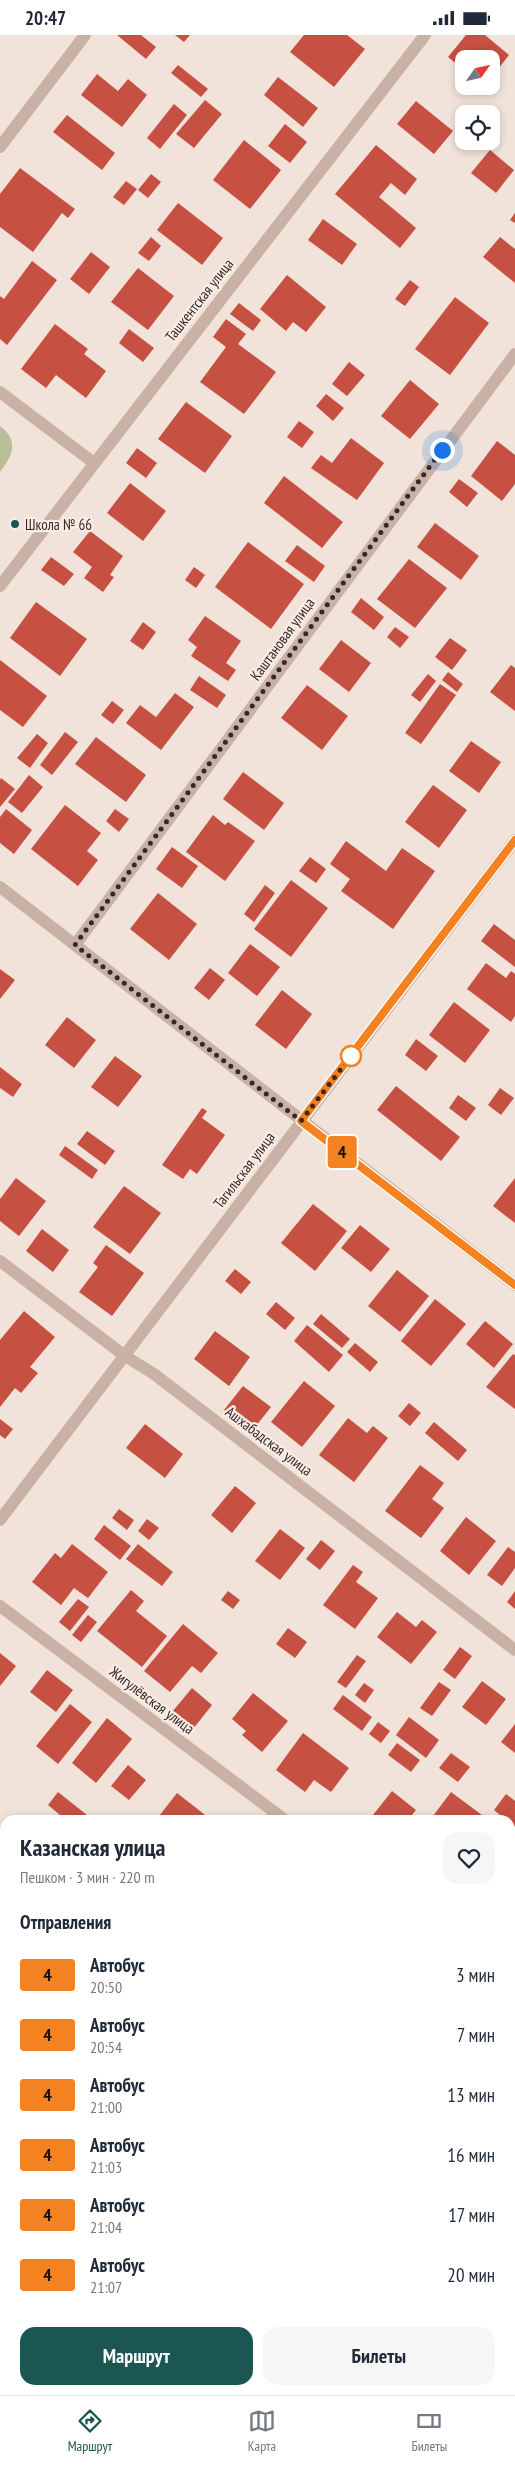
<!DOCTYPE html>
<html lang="ru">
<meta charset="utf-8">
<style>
:root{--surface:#fff;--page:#f6f6f7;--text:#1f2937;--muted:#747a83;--line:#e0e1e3;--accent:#1c5652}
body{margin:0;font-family:"PT Sans Narrow",sans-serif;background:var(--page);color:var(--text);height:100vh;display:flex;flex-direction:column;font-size:19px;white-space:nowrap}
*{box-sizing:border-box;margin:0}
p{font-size:16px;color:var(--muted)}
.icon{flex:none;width:28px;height:28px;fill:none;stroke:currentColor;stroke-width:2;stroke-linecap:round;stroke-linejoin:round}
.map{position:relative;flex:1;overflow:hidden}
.sheet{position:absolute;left:0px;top:1780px;width:515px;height:580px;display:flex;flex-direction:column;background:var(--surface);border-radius:15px 15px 0 0;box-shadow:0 2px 8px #0003}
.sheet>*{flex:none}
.badge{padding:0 10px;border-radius:4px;font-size:18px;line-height:32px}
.needle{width:32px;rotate:56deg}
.fabs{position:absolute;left:455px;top:15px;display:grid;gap:10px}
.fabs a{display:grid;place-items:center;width:45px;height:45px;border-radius:10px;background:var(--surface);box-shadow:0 2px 8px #0003;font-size:25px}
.you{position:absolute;width:25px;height:25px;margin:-12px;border:4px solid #fff;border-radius:50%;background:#1a73e8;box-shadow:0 0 0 8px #1a73e833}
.map>.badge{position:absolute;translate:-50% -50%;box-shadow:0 0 0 2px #fff}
h2{padding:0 20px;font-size:19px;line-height:45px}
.round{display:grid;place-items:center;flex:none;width:52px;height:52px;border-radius:15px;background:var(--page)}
.headline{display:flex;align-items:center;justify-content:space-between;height:85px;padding:0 20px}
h1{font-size:24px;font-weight:800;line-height:38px}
.action{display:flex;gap:10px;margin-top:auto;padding:10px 20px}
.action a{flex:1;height:58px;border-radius:15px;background:var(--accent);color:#fff;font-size:20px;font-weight:800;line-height:58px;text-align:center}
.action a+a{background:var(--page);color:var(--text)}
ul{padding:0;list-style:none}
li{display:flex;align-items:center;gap:15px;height:60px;padding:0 20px}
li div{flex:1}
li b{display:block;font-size:19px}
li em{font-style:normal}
li .badge{min-width:55px;font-weight:700;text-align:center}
.status{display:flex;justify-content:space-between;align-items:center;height:35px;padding:0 25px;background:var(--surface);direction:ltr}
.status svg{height:14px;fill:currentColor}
.dock{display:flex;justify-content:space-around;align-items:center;height:70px;border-top:1px solid var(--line);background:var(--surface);font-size:14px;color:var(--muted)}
.dock a{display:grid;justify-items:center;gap:2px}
.dock .on{color:var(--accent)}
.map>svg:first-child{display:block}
</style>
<div class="status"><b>20:47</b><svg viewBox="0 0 49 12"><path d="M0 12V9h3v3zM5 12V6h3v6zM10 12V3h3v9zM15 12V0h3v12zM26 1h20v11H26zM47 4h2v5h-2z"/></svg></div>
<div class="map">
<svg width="515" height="2360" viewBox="0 0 515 2360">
<rect width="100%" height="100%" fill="#f1e3d9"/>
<path fill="#b9c099" d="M0 391C20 406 12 421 0 437Z
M0 2325 5 2329V2355H37L43 2360H0Z"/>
<path fill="#c65042" d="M117 0H141L156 12 146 24Z
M175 0H190L184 7Z
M304 0H347L365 14 334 52 290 17Z
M466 0H485L509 20 491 43V24H464V35L448 22Z
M178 30 208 54 201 62 171 38Z
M97 39 118 56 128 44 147 60 122 92 81 60Z
M278 42 318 73 303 92 264 60Z
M205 65 222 79 194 113 176 99Z
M416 66 453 96 434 119 397 89Z
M174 69 187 80 160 114 147 103Z
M67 80 115 118 102 135 53 97Z
M285 89 307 107 290 128 268 111Z
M244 105 281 135 250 174 213 145Z
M376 110 417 144 405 160 391 148 379 162 416 193 400 213 335 159Z
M490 115 514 135 496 158 471 138Z
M20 133 75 174 68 183 62 178 33 217 0 192V159Z
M151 139 161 147 148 163 138 155Z
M126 146 137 154 124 170 113 162Z
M178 168 223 203 202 230 157 195Z
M515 178V188L510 185Z
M323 184 357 209 342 230 308 205Z
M151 202 161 211 149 226 138 218Z
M500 202 515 214V248L483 222Z
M91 217 110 232 89 259 70 244Z
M32 226 57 245 7 310 0 304V261L4 264Z
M138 233 174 261 148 295 111 267Z
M287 240 326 272 306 297 293 287 286 296 260 274Z
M410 245 419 252 405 271 395 264Z
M455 262 489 288 450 340 415 314Z
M239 268 261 285 253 296 230 279Z
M226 284 246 299 238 309 276 337 244 379 200 347 226 312 213 302Z
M55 289 88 314 84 319 106 336 86 363 56 340 46 353 21 334Z
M129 294 154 313 143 327 119 308Z
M349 327 365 340 347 361 332 349Z
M410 345 439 369 410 404 381 381Z
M326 359 344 373 333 386 316 371Z
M186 367 232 401 205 438 158 404Z
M299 386 314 397 302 413 287 402Z
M351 403 384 428 357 465 311 433 321 420 332 428Z
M497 406 515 420V449L502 466 471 441Z
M137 413 157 428 146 443 126 428Z
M284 441 343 487 322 513 264 468Z
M459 444 478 458 467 472 449 457Z
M130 448 166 476 143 506 107 478Z
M435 488 479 521 461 545 417 512Z
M90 496 123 521 110 540 114 542 103 557 84 543 92 532 73 517Z
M248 507 304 549 271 594 215 552Z
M297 510 325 531 314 547 285 526Z
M51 522 74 539 64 551 41 535Z
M409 524 447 553 415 593 377 564Z
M194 532 205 540 196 553 185 545Z
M361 563 384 582 374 595 351 577Z
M36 567 87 604 60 641 10 603Z
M205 581 241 606 226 628 236 635 228 646 191 621 197 612 188 605Z
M143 587 156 597 143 615 130 606Z
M395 592 409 602 400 613 387 602Z
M450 603 467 615 452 635 435 622Z
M341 605 371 628 349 657 319 634Z
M0 625 47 661 23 692 0 675Z
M511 630 515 633V676L490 657Z
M448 637 463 649 457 657 442 645Z
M428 639 436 646 420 667 411 660Z
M199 641 226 660 217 673 190 655Z
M440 649 456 660 421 709 405 698Z
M307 650 348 681 322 715 281 683Z
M175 658 194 672 161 715 126 688 140 670 156 682Z
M112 666 124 675 113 689 101 680Z
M65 697 78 707 52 740 40 730Z
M37 699 48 708 30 733 17 723Z
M96 702 146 740 126 767 75 729Z
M471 706 501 727 479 758 449 736Z
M243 737 284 768 264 795 223 764Z
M29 740 43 752 22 778 8 767Z
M1 743 15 754 0 772V745Z
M433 750 467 775 439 813 405 787Z
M65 770 101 798 87 816 98 825 78 851 31 814Z
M6 774 32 795 14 819 0 808V782Z
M115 774 129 784 119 797 106 786Z
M213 780 225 790 228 787 255 806 225 846 186 817Z
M346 806 386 836 402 813 435 836 393 894 341 856 350 844 330 829Z
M172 812 198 831 182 853 156 834Z
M310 822 326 834 316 848 299 836Z
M291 845 328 873 291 922 254 894Z
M265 850 275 858 254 887 244 879Z
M158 858 197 889 169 925 130 894Z
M494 889 515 905V932L481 906Z
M250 909 280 932 257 961 228 938Z
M486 928 506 943 511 936 515 939V981L511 987 467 954Z
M210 933 225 945 209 965 194 953Z
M0 934 15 945 0 964Z
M282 955 312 979 286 1014 255 990Z
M454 967 490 995 465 1028 429 1000Z
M67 982 96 1005 74 1033 45 1010Z
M416 1004 438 1021 426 1036 405 1020Z
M115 1021 142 1041 118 1072 91 1052Z
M0 1032 22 1049 13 1062 0 1053Z
M396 1051 460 1102 441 1126 377 1075Z
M500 1053 514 1063 501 1080 488 1070Z
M458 1060 476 1073 466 1086 449 1073Z
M202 1073 207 1076 202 1083 225 1100 197 1139 190 1134 183 1144 162 1130Z
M87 1096 115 1116 105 1130 77 1109Z
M65 1111 98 1135 92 1144 59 1120Z
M16 1143 46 1166 19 1201 0 1186V1164Z
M515 1143V1188L493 1171Z
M124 1151 161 1178 130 1219 93 1192Z
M313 1169 347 1196 315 1236 281 1208Z
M360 1190 390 1214 371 1237 341 1213Z
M42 1194 69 1215 53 1237 26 1216Z
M106 1210 144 1238 112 1281 79 1257 98 1232 93 1228Z
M235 1234 251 1247 241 1259 225 1246Z
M397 1235 429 1261 400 1297 368 1271Z
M435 1264 466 1289 431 1331 401 1306Z
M276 1267 295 1283 285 1295 266 1279Z
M24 1276 55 1302 30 1332 38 1338 21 1358 15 1353 0 1372V1305Z
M321 1279 350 1304 342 1313 313 1289Z
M485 1286 513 1309 494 1333 466 1309Z
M307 1290 343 1320 329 1337 294 1306Z
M215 1296 250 1322 229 1351 194 1324Z
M355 1308 378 1327 370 1337 347 1317Z
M513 1319 515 1320V1374L486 1352Z
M304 1346 335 1371 302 1412 271 1387Z
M243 1351 271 1372 252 1396 224 1375Z
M409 1368 421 1378 410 1391 398 1381Z
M348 1383 367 1398 373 1391 388 1403 354 1447 319 1420Z
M0 1384 13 1394 5 1404 0 1400Z
M434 1387 467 1415 458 1426 425 1398Z
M145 1389 183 1419 165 1443 126 1413Z
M420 1430 444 1448 432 1464 444 1473 421 1503 385 1476Z
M235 1451 256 1468 232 1498 211 1480Z
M119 1474 134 1485 127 1495 112 1483Z
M466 1482 496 1506 469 1540 440 1516Z
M147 1484 159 1493 149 1505 138 1496Z
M104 1490 131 1511 120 1525 94 1504Z
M280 1494 305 1513 280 1545 255 1526Z
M321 1505 335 1516 320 1535 306 1524Z
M72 1509 108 1537 88 1563 74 1553 61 1570 32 1547 55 1518 61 1523Z
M138 1509 173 1537 162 1551 126 1524Z
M508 1512 515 1517V1533L502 1551 487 1540Z
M353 1530 363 1537 356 1547 378 1563 355 1594 323 1570Z
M131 1555 144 1566 136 1576 167 1601 142 1632 97 1596Z
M228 1556 240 1565 233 1574 221 1565Z
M515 1556V1574L507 1567Z
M78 1564 89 1572 70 1596 59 1587Z
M397 1577 416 1592 422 1585 437 1597 411 1629 377 1602Z
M88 1580 97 1587 81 1607 72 1600Z
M183 1589 218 1618 201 1638 192 1631 170 1657 144 1636Z
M288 1593 307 1607 295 1623 276 1609Z
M460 1612 472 1621 455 1644 443 1635Z
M0 1618 16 1631 0 1651Z
M357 1620 366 1626 346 1653 337 1647Z
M47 1635 73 1655 56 1677 30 1657Z
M482 1646 506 1664 486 1690 462 1672Z
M439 1647 451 1655 432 1681 420 1673Z
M364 1648 374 1655 365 1668 355 1660Z
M192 1653 212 1670 193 1694 172 1677Z
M253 1658 288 1686 262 1717 242 1700 246 1696 232 1684Z
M343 1660 372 1682 362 1696 333 1674Z
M70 1669 92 1687 58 1729 36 1711Z
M409 1682 439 1705 426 1723 396 1700Z
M107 1683 132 1704 96 1748 72 1728Z
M378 1687 390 1696 381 1708 369 1699Z
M515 1689V1718L501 1707Z
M303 1698 349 1733 331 1757 314 1745 305 1757 276 1735Z
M397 1708 420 1725 411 1737 388 1720Z
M451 1718 470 1732 458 1747 439 1733Z
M128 1730 146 1745 129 1765 111 1751Z
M392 1756 416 1775 408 1785H369Z
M58 1757 92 1784 91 1785H66L48 1770Z
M451 1757 486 1783 485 1785H430Z
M177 1758 209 1783 208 1785H156Z
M506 1759 515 1766V1792L510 1785H506L494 1775Z
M5 1835V1867L0 1863V1841Z
M510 1858 515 1862V1902L510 1908Z
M5 1993V2016L0 2012V1999Z
M510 2007 515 2011V2040L510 2046Z
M0 2061 5 2065 0 2075Z
M510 2072 515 2075 513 2095 510 2093Z
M0 2123 5 2127V2184L0 2190Z
M510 2132 515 2136V2159L510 2156Z
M246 2355H261L268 2360H242Z
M342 2355H416L412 2360H338Z"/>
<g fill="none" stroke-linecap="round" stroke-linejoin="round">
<path stroke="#c9b1a5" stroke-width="12" d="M0 112 85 0
M0 357 94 428
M0 551 425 0
M0 852 515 1250
M75 910 515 319
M0 1226 125 1321 154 1339 515 1615
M0 1485 515 805
M0 1571 285 1785
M0 1917 5 1921
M510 1954 515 1958
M510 2210 515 2202
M0 2303 5 2307
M63 2355 69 2360"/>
</g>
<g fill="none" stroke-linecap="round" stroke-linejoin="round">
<defs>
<path id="line" d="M515 805 301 1086 515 1250"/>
</defs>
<use href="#line" stroke="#fff" stroke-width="11"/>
<use href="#line" stroke="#f58220" stroke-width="8"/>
<path stroke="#352926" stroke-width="5" stroke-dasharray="0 9" d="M351 1021 301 1086 75 910 442 415"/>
</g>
<circle fill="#1c5652" stroke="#f9ede5" stroke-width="2" cx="15" cy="489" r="5"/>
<circle fill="#fff" stroke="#f58220" stroke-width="2.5" cx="351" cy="1021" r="10"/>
<g text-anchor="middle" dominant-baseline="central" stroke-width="4.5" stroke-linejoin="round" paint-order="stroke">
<g font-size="15" fill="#352926" stroke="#f9ede5">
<text transform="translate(199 265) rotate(-52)">Ташкентская улица</text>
<text transform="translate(282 604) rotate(-54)">Каштановая улица</text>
<text transform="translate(244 1135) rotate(-53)">Тагильская улица</text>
<text transform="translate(269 1406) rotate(37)">Ашхабадская улица</text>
<text transform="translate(152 1665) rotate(37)">Жигулёвская улица</text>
</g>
<g font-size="15" fill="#352926" stroke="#f9ede5" text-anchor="start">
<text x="25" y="489">Школа № 66</text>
</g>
</g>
</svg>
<div class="fabs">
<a><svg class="needle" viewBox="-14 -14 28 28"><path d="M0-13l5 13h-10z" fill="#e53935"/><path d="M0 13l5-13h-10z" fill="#747a83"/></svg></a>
<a><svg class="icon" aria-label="locate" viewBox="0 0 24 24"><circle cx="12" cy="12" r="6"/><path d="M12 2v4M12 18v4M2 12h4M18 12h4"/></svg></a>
</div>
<div class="you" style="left:442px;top:415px"></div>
<b class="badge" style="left:342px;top:1117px;background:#f58220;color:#111">4</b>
<section class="sheet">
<div class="headline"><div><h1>Казанская улица</h1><p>Пешком · 3 мин · 220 m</p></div><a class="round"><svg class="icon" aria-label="heart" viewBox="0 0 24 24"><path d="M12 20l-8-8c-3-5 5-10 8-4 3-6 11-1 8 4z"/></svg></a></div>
<h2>Отправления</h2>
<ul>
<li><span class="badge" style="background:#f58220;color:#111">4</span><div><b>Автобус</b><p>20:50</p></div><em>3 мин</em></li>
<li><span class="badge" style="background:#f58220;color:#111">4</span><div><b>Автобус</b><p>20:54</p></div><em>7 мин</em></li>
<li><span class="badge" style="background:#f58220;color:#111">4</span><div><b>Автобус</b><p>21:00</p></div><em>13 мин</em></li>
<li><span class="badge" style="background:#f58220;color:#111">4</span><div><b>Автобус</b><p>21:03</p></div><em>16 мин</em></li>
<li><span class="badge" style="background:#f58220;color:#111">4</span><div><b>Автобус</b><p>21:04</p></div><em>17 мин</em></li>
<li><span class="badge" style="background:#f58220;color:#111">4</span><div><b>Автобус</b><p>21:07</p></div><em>20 мин</em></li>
</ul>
<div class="action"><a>Маршрут</a><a>Билеты</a></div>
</section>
</div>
<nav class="dock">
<a class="on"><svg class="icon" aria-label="directions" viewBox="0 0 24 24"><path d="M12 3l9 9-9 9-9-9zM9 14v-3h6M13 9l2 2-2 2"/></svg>Маршрут</a>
<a><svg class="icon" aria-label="map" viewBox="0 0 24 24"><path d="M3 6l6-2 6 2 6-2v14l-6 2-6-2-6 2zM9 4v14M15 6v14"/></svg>Карта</a>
<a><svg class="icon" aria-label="tickets" viewBox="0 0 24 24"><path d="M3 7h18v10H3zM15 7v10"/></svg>Билеты</a>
</nav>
